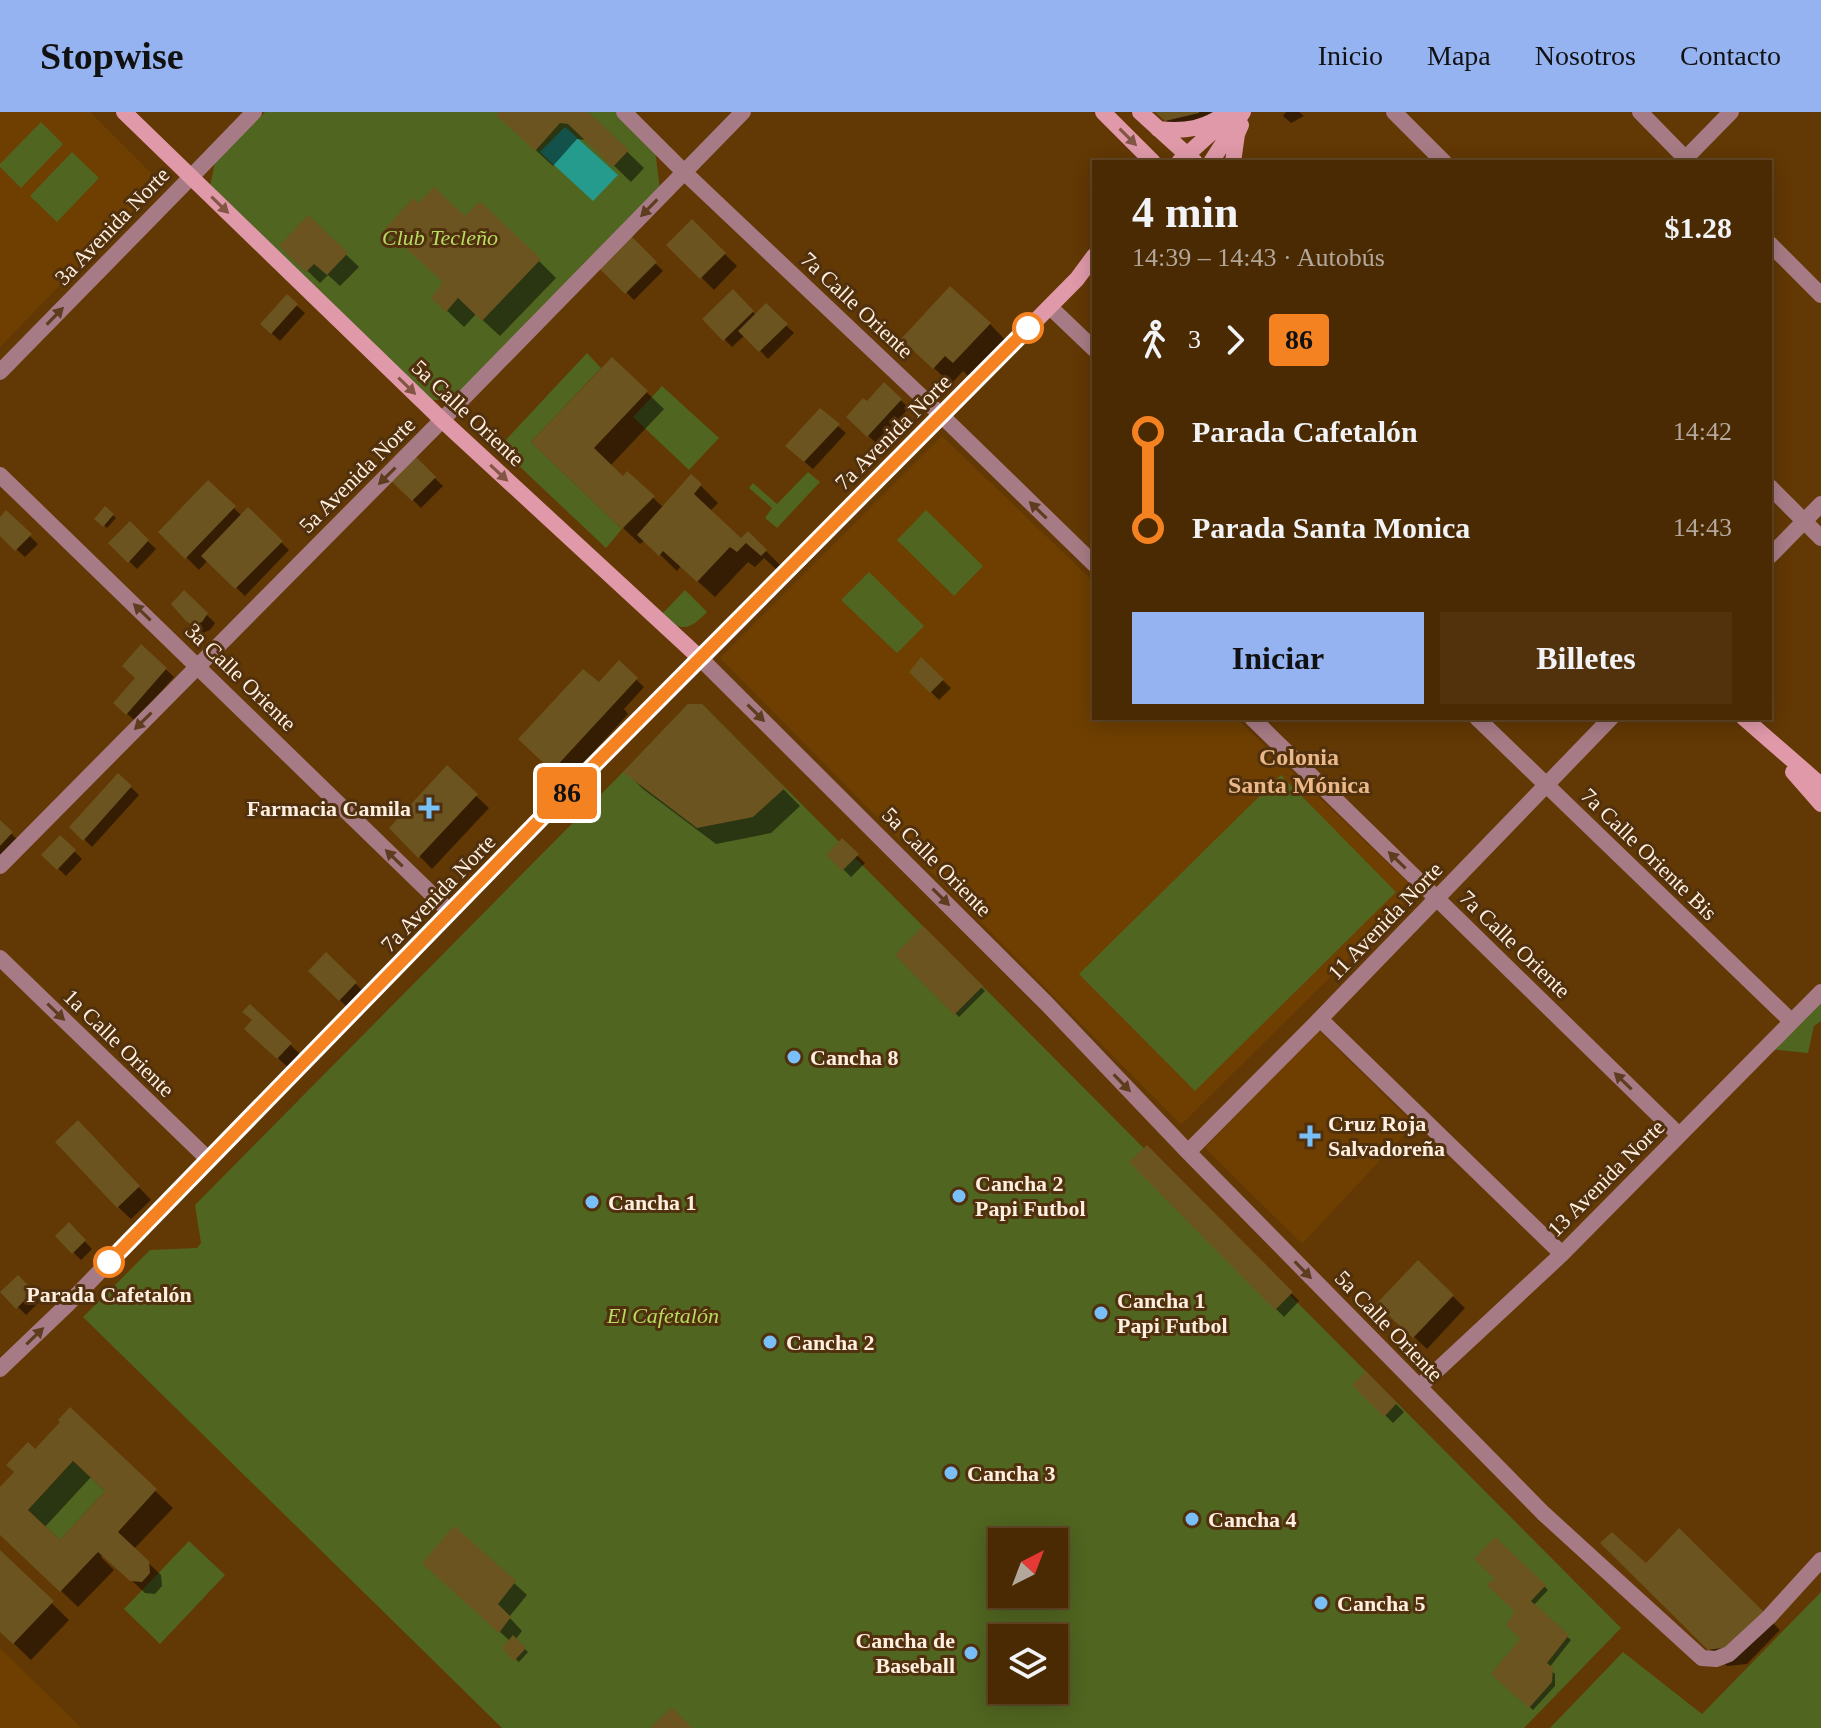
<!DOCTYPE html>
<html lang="es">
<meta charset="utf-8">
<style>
:root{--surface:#4a2a03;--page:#51320d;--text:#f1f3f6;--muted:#b2a79a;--line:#614625;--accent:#95b2f1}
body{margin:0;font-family:"Times New Roman",serif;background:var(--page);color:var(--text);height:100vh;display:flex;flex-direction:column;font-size:30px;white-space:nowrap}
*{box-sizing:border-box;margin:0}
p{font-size:26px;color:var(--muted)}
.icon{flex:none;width:44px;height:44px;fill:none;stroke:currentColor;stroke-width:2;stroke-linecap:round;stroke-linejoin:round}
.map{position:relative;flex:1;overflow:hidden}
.sheet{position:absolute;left:1092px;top:48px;width:680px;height:560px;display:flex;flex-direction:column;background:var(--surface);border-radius:0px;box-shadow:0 4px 20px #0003,0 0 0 2px var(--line)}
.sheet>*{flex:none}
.badge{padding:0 16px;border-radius:6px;font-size:28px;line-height:52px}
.needle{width:52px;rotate:42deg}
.controls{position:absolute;left:988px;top:1416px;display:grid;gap:16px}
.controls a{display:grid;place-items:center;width:80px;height:80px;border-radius:0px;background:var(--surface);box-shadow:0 4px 20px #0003,0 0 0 2px var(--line);font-size:40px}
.map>.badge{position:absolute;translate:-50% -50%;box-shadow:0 0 0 4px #fff}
.legs{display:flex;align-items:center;gap:12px;height:88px;padding:0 40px;font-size:26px}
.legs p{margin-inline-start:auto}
.headline{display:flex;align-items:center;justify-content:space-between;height:136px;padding:0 40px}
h1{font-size:44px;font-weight:700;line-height:60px}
.action{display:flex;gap:16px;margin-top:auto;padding:16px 40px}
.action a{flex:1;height:92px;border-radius:0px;background:var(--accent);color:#111;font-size:32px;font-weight:700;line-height:92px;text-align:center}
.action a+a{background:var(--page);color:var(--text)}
ul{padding:0 40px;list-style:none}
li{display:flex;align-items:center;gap:28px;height:96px;font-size:30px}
li i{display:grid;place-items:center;width:12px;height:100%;margin:0 10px;background:currentColor}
li i::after{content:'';width:20px;height:20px;margin:-10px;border:6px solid;border-radius:50%;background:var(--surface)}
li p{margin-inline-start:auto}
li:first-child i{background:linear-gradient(#0000 50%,currentColor 0)}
li:last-child i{background:linear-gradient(currentColor 50%,#0000 0)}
header{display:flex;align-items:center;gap:48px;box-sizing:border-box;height:112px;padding:0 40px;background:var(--accent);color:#111}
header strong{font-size:38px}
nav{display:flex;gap:44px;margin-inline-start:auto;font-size:28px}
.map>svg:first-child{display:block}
</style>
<header>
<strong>Stopwise</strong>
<nav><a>Inicio</a><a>Mapa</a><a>Nosotros</a><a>Contacto</a></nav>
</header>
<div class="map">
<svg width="1821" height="1616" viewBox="0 0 1821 1616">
<rect width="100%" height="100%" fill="#623804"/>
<path fill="#6e3f00" d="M0 0H90L160 70 0 235Z
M942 324 1094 470V606H1236L1417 779 1181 1013 720 546Z
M1318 918 1414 1012 1302 1132 1205 1036Z
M0 1536 82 1616H0Z"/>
<path fill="#506520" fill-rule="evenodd" d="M265 0H617L655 38 660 77 453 288H430L209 79 215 50Z
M41 10 63 32 21 76 0 55V52Z
M72 40 99 66 57 110 30 84Z
M587 241 601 256 531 330 622 417 606 436 499 335Z
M662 274 719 326 689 358 633 305Z
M808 360 820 370 777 416 765 406 772 396 749 376 753 371 777 392Z
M926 398 983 454 954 484 897 428Z
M869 460 924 514 897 541 841 488Z
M685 478 707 500C687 520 683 519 660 504Z
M688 592H702L1621 1516 1524 1616H502L83 1205 150 1138 197 1136 201 1131 195 1093 623 660ZM1002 1430H1054V1482H1002ZM1002 1526H1054V1578H1002Z
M1281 663 1396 780 1195 979 1079 862Z
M1821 885V909L1814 914 1808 941 1769 937Z
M73 1349 105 1379 60 1428 28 1398Z
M189 1429 225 1463 160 1532 124 1497Z
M1821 1480V1616H1550L1623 1540 1702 1602Z"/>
<path fill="#259b8e" d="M565 15 618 63 593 89 540 40Z"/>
<path fill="#0007" fill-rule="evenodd" d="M502 0H586L644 56 631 70 587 28 577 27 553 54 516 20Z
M1157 0H1228L1179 21Z
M1286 0H1299L1304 4 1291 11 1283 4Z
M308 106 359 155 340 174 328 163 320 171 282 134Z
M465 107 539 149 556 166 500 224 476 202 464 215 434 186 445 171Z
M692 110 737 154 714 178 669 133Z
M630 126 663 159 634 188 601 155Z
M733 180 756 203 766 194 794 221 768 247 745 223 732 235 705 207Z
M287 185 305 201 280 229 262 212Z
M990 212 1006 229 971 267 963 259 951 272 921 244Z
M612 247 664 297 610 354 623 367 627 362 664 396 692 365 718 391 710 399 742 429 766 439 783 456 779 460 764 446 755 455 748 450 715 485 681 454 677 459 645 428 640 432 550 346Z
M884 273 909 296 876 331 857 313 867 292Z
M820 299 846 321 813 357 795 342Z
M413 345 443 374 421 396 392 367Z
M208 371 242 404 248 398 289 438 245 484 208 448 199 458 161 420Z
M105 397 116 406 107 416 96 406Z
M6 401 38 432 25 445 0 422V408Z
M130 412 156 437 137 457 111 431Z
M184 481 215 511 210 518 202 521 187 508Z
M142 535 174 565 135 609 116 591 137 566Z
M921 548 951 576 939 588 911 560Z
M619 551 644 575 624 597 628 602 566 670 521 627 607 580Z
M701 594 800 694 771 721 716 732 643 677 626 660Z
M118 663 139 683 92 735 72 715Z
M476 684 489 696 432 757 391 715Z
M0 711 20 730 0 750Z
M60 725 82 747 66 764 44 743Z
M842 729 865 751 851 765 829 743Z
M923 817 985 879 959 905 898 843Z
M326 843 363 879 348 896 310 859Z
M251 895 303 945 291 958 259 929Z
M90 1024 151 1088 131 1107 118 1095Z
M1147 1035 1299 1189 1284 1205 1132 1050Z
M69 1113 92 1137 81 1148 57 1124Z
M1418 1151 1465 1196 1427 1237 1379 1192Z
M18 1165 41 1188 26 1203 3 1180Z
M1366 1262 1404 1300 1393 1311 1355 1273Z
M70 1298 173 1396 134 1437 161 1463 162 1474 155 1482 145 1481 103 1442 101 1445 114 1458 78 1495 0 1421V1378L63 1311ZM91 1365 107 1380 60 1430 44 1416Z
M1680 1419 1780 1518 1747 1552 1727 1554 1603 1431 1646 1454Z
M1495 1428 1548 1478 1533 1494 1571 1528 1549 1556 1555 1562V1574L1533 1598 1494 1562 1522 1527 1518 1500 1497 1466Z
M0 1441 69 1508 31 1548 0 1518Z
M437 1463 514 1471 527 1483 509 1505 522 1519 515 1528 528 1540 519 1550 504 1536 510 1529Z"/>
<path fill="#6b541f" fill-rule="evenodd" d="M499 0H588L629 38 613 55 568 12 560 11 535 39 496 3Z
M1155 0H1199V1L1165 9Z
M434 75 465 104 480 89 541 147 482 209 458 186 446 200 431 186 443 170 385 117 413 86 418 91Z
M308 103 348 141 327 163 314 152 306 160 279 134Z
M692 107 726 141 700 167 666 133Z
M630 123 657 150 625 182 598 155Z
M950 174 991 211 953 251 945 244 933 257 901 227Z
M733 177 754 199 723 229 702 207Z
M287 182 298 192 271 222 260 212Z
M766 191 788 212 759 240 738 219Z
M612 245 648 279 594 336 623 364 627 359 655 384 622 417 531 330Z
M884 270 902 287 867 325 846 305 863 286 867 289Z
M820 296 840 312 804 350 785 334Z
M413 342 436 365 412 389 389 367Z
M691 362 702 372 694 382 741 426 748 419 767 438 761 444 746 431 737 440 730 435 697 470 663 439 659 444 637 423Z
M208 368 236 394 185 447 158 420Z
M105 394 114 402 103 415 94 407Z
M248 395 283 429 235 477 201 444Z
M6 398 32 422 15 439 0 424V405Z
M130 409 149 428 128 451 108 431Z
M184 478 208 501 202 510 193 514 186 509 171 492Z
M141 532 167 556 126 603 113 591 135 566 122 554Z
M921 545 944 567 930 581 909 560Z
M619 548 638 566 552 659 518 627 583 557 599 570Z
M688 592H702L785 676 753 705 697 716 623 660Z
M447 653 478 682 418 746 389 716Z
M118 661 132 674 83 729 69 715Z
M0 708 13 720 0 734Z
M60 723 76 738 57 758 41 743Z
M842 726 859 742 842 759 826 743Z
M923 814 983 874 954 903 895 843Z
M326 840 357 870 339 889 308 859Z
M250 892 292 931 277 947 244 917 252 908 242 900Z
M78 1008 140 1074 117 1096 55 1030Z
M1147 1033 1293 1180 1275 1198 1129 1050Z
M69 1110 86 1128 72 1142 55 1124Z
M1418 1148 1454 1183 1413 1226 1376 1192Z
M18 1163 34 1179 16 1197 0 1180Z
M1366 1259 1397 1291 1384 1305 1352 1273Z
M70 1295 157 1377 118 1420 149 1449 150 1461 142 1470 130 1469 98 1440 60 1480 0 1423V1375L14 1360 6 1353 28 1330 35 1337 60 1310 58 1308ZM73 1349 105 1379 60 1428 28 1398Z
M454 1414 516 1469 498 1492 511 1505 499 1521 422 1451Z
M1679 1416 1764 1500 1730 1535 1708 1538 1600 1431 1612 1420 1646 1451Z
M1495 1425 1546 1473 1531 1489 1569 1523 1547 1551 1553 1556 1552 1570 1529 1596 1491 1562 1520 1527 1506 1513 1515 1500 1487 1473 1494 1466 1474 1447Z
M0 1438 54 1489 13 1532 0 1520Z
M513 1523 526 1536 514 1549 502 1536Z
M672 1595 692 1616H650Z"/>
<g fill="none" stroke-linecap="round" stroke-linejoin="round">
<path stroke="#a77b85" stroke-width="16" d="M624 0 684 60 941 303 1094 452
M1394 0 1444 50
M1640 0 1689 50
M1682 50 1731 0
M1770 132 1821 183
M1050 195 1094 237
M0 260 191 65
M442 308 743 0
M1770 375 1821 426
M1770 444 1821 392
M701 547 1047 892 1188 1040 1543 1401 1702 1546 1716 1547 1729 1542 1769 1505 1821 1448
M1252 606 1679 1023
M1477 606 1791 909
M0 846 208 1047
M1320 907 1562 1142
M1188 1040 1320 907 1611 606
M1419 1275 1562 1142 1821 880"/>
<path stroke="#a77b85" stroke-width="16" d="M191 65 254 0
M0 363 450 800
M0 754 442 308
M0 1257 69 1191 552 695 701 547"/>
<path stroke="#df99a9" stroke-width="16" d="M124 0 442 308 701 547 1077 167 1094 144
M1103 0 1153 50
M1140 0 1195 50
M1158 17C1186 20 1204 17 1228 0
M1179 50 1221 12
M1211 50 1243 0
M1233 50 1237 22 1241 13
M1744 606 1821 673
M1793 660 1821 692"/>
</g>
<defs><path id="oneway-solid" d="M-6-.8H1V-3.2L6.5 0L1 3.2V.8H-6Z" transform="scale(2)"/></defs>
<g fill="#835544">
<use href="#oneway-solid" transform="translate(1128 25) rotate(45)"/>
<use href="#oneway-solid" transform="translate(220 93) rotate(44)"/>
<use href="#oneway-solid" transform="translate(407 274) rotate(44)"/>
<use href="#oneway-solid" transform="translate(499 361) rotate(43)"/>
</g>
<g fill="#5e3c1f">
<use href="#oneway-solid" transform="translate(649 96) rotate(134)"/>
<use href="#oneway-solid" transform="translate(55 204) rotate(-46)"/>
<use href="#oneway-solid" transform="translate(387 364) rotate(135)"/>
<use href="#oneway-solid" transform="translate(1038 398) rotate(-136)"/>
<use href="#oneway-solid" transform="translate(142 500) rotate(-136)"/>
<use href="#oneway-solid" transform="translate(756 601) rotate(45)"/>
<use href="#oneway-solid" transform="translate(143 609) rotate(135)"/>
<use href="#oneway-solid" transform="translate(394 746) rotate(-136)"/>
<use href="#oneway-solid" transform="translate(1397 748) rotate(-136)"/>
<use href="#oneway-solid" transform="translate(941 785) rotate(45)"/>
<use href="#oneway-solid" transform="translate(56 900) rotate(44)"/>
<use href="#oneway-solid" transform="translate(1623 969) rotate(-136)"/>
<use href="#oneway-solid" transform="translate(1122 971) rotate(46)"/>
<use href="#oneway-solid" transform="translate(1303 1158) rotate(46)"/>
<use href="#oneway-solid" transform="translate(35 1224) rotate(-44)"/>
</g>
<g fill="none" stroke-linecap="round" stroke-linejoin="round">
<defs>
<path id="line-1" d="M109 1150 552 695 1028 216"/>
</defs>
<use href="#line-1" stroke="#fff" stroke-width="18"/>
<use href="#line-1" stroke="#f58220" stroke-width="12"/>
</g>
<g fill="#fff" stroke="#f58220" stroke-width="4">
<circle cx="1028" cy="216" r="14"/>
<circle cx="109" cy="1150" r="14"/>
</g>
<g fill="#79bff8" stroke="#51310d" stroke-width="3">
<path d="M425 684h8v8h8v8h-8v8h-8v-8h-8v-8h8z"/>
<circle cx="794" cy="945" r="8"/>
<path d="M1306 1012h8v8h8v8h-8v8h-8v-8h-8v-8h8z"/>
<circle cx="959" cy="1084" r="8"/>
<circle cx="592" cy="1090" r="8"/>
<circle cx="1101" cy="1201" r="8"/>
<circle cx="770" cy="1230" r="8"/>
<circle cx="951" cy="1361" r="8"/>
<circle cx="1192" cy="1407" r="8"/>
<circle cx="1321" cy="1491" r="8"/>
<circle cx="971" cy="1541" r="8"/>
</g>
<g text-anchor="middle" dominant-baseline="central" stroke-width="6" stroke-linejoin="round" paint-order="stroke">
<g font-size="22" fill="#feefe1" stroke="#51310d">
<text transform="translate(112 114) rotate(-46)">3a Avenida Norte</text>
<text transform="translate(857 193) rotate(43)">7a Calle Oriente</text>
<text transform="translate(468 301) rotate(43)">5a Calle Oriente</text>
<text transform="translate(893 320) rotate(-45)">7a Avenida Norte</text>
<text transform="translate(357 363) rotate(-45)">5a Avenida Norte</text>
<text transform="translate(241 565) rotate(44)">3a Calle Oriente</text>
<text transform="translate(1649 742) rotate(44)">7a Calle Oriente Bis</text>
<text transform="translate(937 750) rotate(45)">5a Calle Oriente</text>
<text transform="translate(438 781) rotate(-46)">7a Avenida Norte</text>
<text transform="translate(1385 809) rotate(-46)">11 Avenida Norte</text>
<text transform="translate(1515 832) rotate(44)">7a Calle Oriente</text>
<text transform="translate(119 931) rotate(44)">1a Calle Oriente</text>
<text transform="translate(1606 1066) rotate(-45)">13 Avenida Norte</text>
<text transform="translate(1389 1214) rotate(46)">5a Calle Oriente</text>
</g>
<g font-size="22" font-style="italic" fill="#b6dd62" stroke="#51310d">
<text x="440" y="125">Club Tecleño</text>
<text x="663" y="1203">El Cafetalón</text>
</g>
<g font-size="22" font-weight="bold" fill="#feefe1" stroke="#51310d" text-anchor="start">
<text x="411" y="696" text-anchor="end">Farmacia Camila</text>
<text x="810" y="945">Cancha 8</text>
<text x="1328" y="1011">Cruz Roja<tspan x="1328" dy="25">Salvadoreña</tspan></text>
<text x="975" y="1071">Cancha 2<tspan x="975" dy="25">Papi Futbol</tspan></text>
<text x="608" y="1090">Cancha 1</text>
<text x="1117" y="1188">Cancha 1<tspan x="1117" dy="25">Papi Futbol</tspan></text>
<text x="786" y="1230">Cancha 2</text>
<text x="967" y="1361">Cancha 3</text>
<text x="1208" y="1407">Cancha 4</text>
<text x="1337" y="1491">Cancha 5</text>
<text x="955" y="1528" text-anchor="end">Cancha de<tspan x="955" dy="25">Baseball</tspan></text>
</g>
<g font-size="22" font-weight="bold" fill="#feefe1" stroke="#51310d">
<text x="109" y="1182">Parada Cafetalón</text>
</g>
<g font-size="24" font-weight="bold" fill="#eab889" stroke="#51310d">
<text x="1299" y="645">Colonia<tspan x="1299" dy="28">Santa Mónica</tspan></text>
</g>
</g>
</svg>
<div class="controls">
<a><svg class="needle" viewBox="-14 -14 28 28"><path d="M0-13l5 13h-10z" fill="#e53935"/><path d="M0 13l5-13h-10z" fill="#b2a79a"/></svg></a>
<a><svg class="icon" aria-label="layers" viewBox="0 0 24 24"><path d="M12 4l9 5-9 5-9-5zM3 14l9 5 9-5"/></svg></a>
</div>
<b class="badge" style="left:567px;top:681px;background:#f58220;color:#111">86</b>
<section class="sheet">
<div class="headline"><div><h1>4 min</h1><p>14:39 – 14:43 · Autobús</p></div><b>$1.28</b></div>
<div class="legs"><svg class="icon" aria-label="walk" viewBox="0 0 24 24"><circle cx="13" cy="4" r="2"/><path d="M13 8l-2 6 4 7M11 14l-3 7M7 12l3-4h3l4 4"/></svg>3<svg class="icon" aria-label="forward" viewBox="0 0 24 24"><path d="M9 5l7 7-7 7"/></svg><b class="badge" style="background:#f58220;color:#111">86</b></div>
<ul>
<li><i style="color:#f58220"></i><b>Parada Cafetalón</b><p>14:42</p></li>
<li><i style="color:#f58220"></i><b>Parada Santa Monica</b><p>14:43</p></li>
</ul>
<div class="action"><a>Iniciar</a><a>Billetes</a></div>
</section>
</div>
